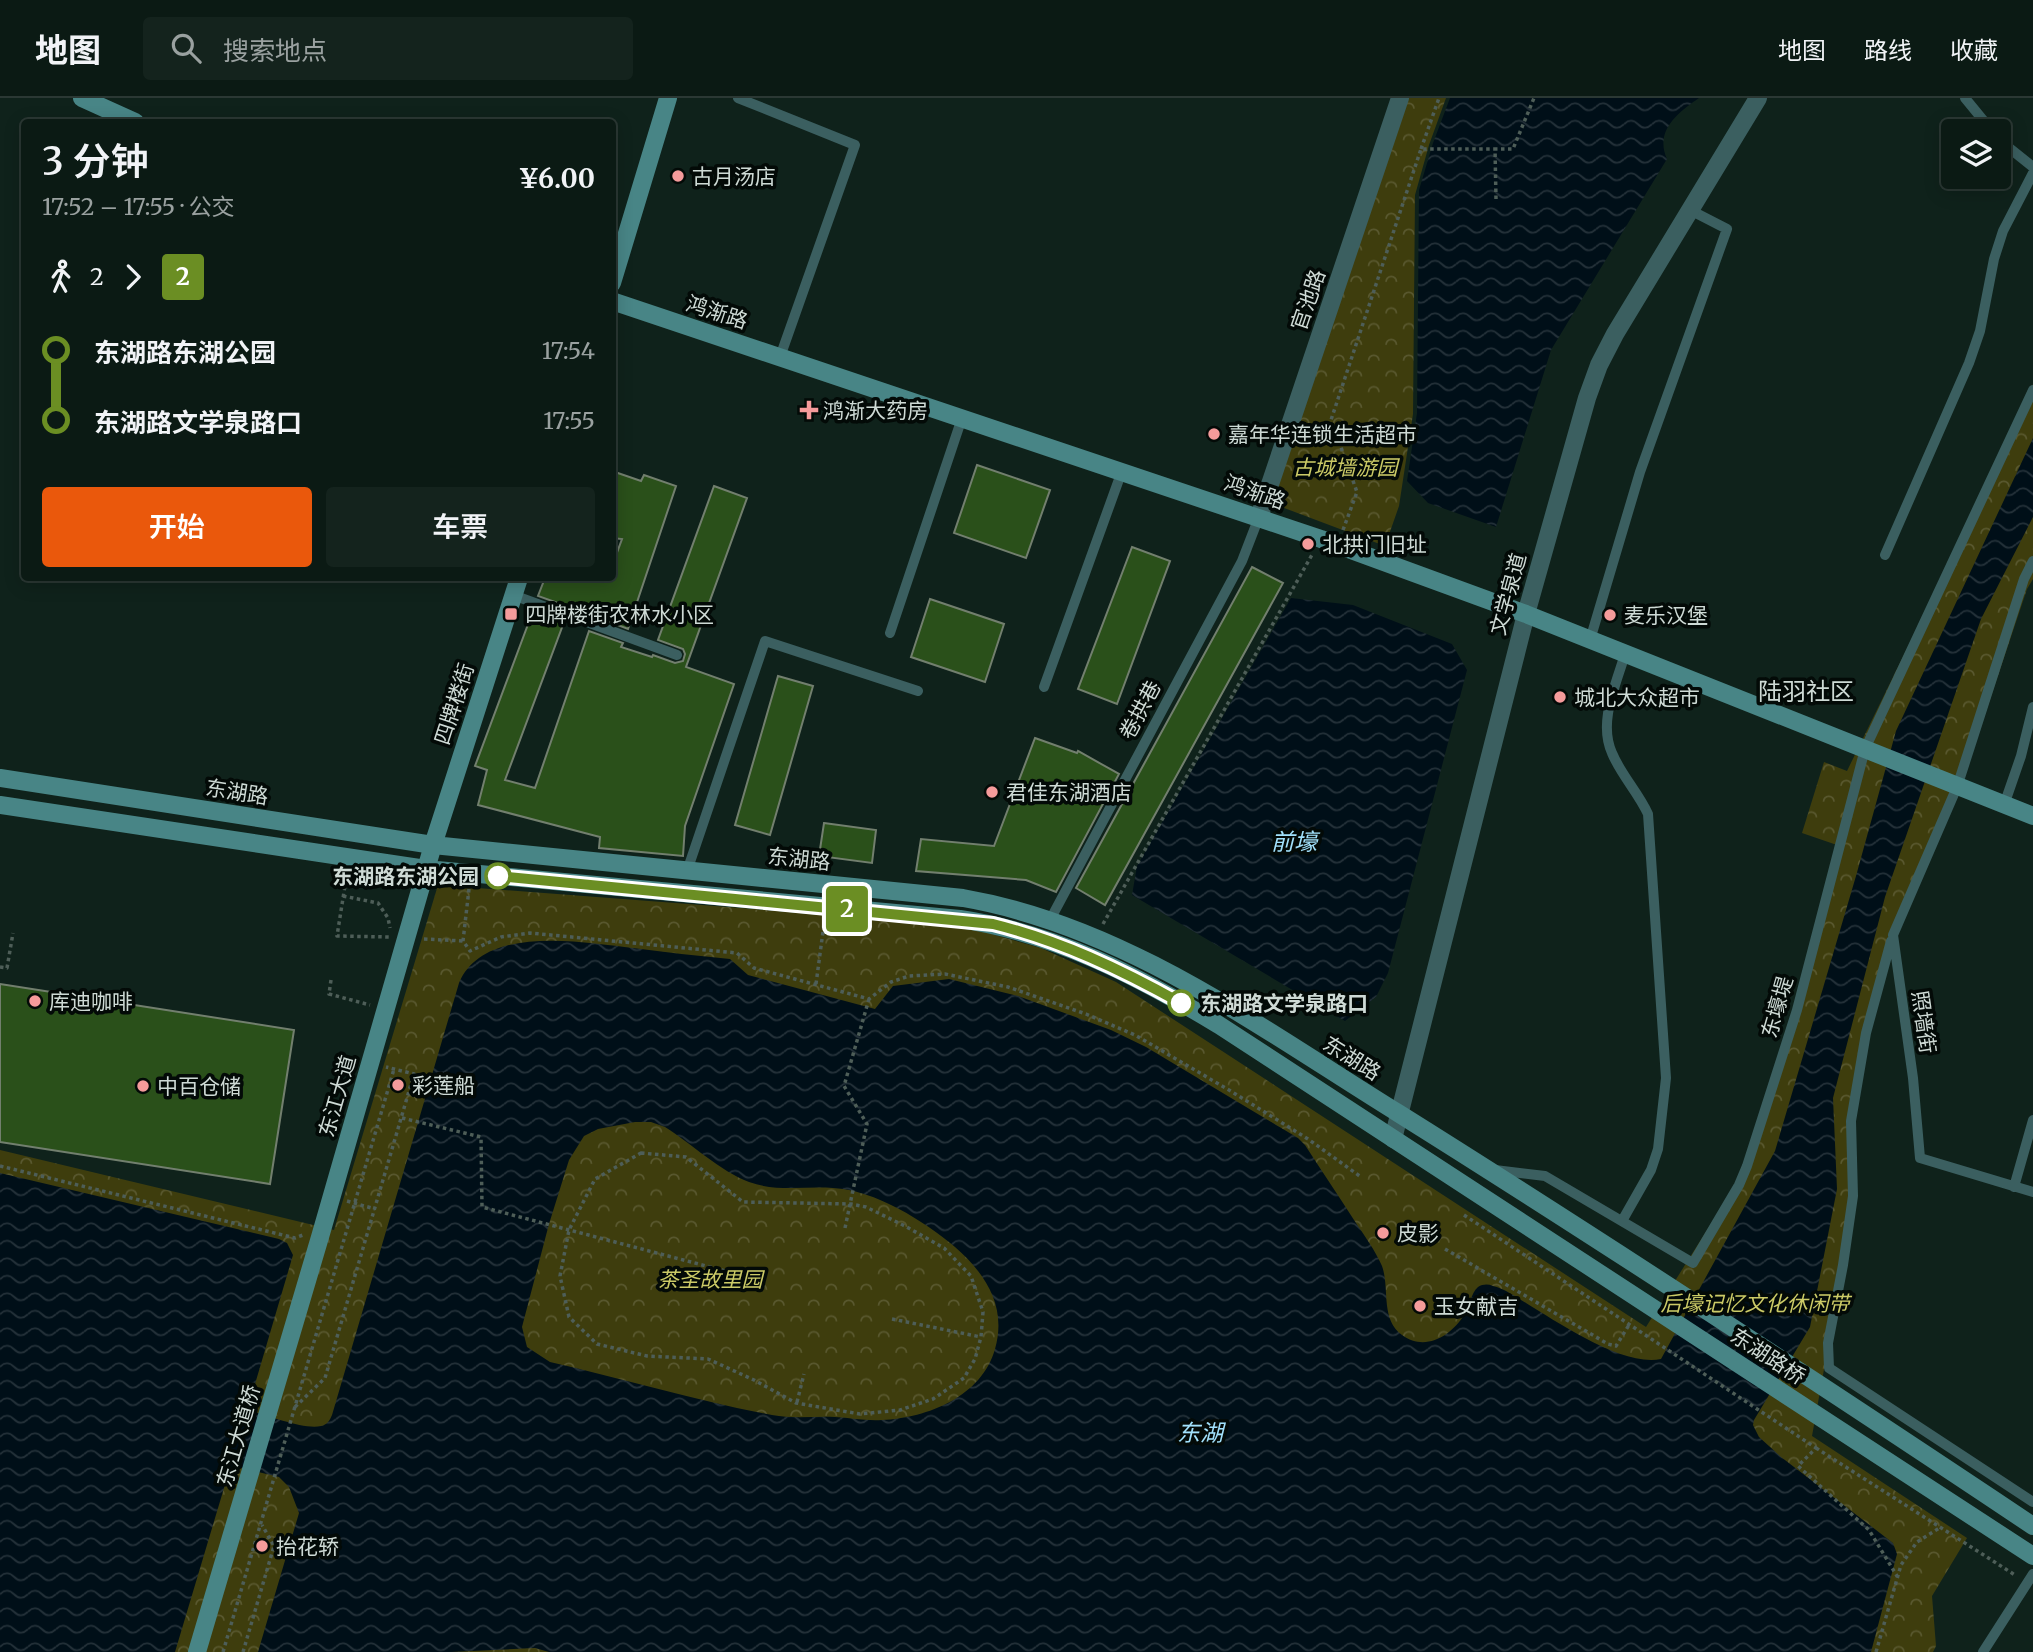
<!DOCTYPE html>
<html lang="zh">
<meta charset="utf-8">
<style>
:root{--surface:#0b1a14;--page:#14231d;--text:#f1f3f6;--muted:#9aa1a0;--line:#2b3834;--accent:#ea580c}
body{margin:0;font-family:Merriweather,"Noto Sans SC",serif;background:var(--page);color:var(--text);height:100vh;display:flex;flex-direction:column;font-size:26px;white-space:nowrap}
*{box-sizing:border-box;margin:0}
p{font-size:23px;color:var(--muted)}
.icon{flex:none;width:38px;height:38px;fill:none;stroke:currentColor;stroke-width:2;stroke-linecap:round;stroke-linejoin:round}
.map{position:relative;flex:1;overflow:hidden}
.drawer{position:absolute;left:21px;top:21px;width:595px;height:462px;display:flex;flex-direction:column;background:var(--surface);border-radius:7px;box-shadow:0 4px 18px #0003,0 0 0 2px var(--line)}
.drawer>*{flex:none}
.badge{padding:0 14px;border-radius:5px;font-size:24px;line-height:46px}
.tools{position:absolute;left:1941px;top:21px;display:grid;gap:14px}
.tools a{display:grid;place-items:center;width:70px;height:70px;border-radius:7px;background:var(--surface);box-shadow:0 4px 18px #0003,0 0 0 2px var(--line);font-size:35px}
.map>.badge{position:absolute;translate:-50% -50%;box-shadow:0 0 0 4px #fff}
.legs{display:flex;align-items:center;gap:10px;height:77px;padding:0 21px;font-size:23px}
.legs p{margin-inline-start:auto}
.overview{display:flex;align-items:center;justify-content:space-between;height:119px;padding:0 21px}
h1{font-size:38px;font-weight:600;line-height:52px}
.cta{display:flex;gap:14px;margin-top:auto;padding:14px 21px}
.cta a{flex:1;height:80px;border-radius:7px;background:var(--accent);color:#fff;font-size:28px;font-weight:600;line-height:80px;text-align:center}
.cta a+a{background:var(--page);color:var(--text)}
ul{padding:0 21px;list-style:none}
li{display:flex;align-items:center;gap:24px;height:70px;font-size:26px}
li i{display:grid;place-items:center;width:10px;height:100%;margin:0 9px;background:currentColor}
li i::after{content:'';width:18px;height:18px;margin:-9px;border:5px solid;border-radius:50%;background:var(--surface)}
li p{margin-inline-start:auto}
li:first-child i{background:linear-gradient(#0000 50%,currentColor 0)}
li:last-child i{background:linear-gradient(currentColor 50%,#0000 0)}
header{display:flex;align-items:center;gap:42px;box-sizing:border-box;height:98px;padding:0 35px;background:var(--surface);border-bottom:2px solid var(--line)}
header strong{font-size:33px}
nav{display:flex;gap:38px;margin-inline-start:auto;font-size:24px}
.search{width:490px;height:63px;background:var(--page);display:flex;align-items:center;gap:18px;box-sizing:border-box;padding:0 24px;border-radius:7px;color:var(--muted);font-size:26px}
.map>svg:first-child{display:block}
</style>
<header>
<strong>地图</strong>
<div class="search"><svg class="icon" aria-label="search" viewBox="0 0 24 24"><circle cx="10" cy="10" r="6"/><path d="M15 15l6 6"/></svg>搜索地点</div>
<nav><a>地图</a><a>路线</a><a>收藏</a></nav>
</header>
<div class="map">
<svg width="2033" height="1554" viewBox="0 0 2033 1554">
<defs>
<pattern id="forest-crowns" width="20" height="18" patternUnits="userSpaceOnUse" patternTransform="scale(1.75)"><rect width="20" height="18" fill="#3e3d0d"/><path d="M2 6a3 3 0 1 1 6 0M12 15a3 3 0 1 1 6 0" fill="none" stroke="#59582f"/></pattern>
<pattern id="water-waves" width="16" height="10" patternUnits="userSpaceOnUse" patternTransform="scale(1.75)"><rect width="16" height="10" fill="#000f18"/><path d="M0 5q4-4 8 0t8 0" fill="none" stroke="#243139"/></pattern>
</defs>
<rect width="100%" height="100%" fill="#0f221b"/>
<path fill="url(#forest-crowns)" d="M1407 0H1446L1429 47 1415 97 1413 316 1399 408 1385 448 1271 405Z
M2033 286V481L2027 491 1969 664 1894 838 1867 941 1853 1023 1847 1143 1812 1338 1967 1440 1932 1498 1936 1548 1933 1554H0V1052L334 1132 438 787 898 822 977 832 1041 850 1116 884 1646 1229 1741 1078 1790 925 1837 747 1802 735 1824 664 1847 673 1966 430Z"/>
<path fill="url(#water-waves)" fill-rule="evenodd" d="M1450 0H1699C1679 14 1654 32 1667 61L1551 252 1496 429 1428 405 1407 383 1417 315 1419 92 1433 45Z
M2033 340V419L1981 521 1885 799 1833 1000 1837 1091 1810 1229 1754 1322 1753 1327 1759 1339 1781 1359 1893 1445 1897 1456 1871 1554H549L535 1550 451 1554H258L299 1415 289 1389 279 1379 234 1368 227 1380 175 1554H0V1075L279 1141 287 1145 293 1157 250 1303V1310L254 1314C270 1318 305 1332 321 1328 327 1327 330 1322 332 1317L459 885C484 826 582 844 633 850 665 854 698 858 730 861L748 877 875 911 893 888 949 881 1018 898 1111 932 1146 949 1298 1040 1305 1047C1321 1072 1338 1097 1354 1122 1364 1137 1375 1152 1382 1168 1390 1190 1380 1221 1402 1237 1425 1254 1451 1238 1464 1217 1469 1209 1471 1195 1478 1189 1483 1186 1488 1186 1493 1188 1505 1191 1516 1199 1526 1205 1559 1225 1623 1269 1661 1261L1775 1053 1856 778 1896 633ZM635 1024H651L665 1029C692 1046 720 1073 749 1084 776 1094 805 1088 833 1090 875 1092 924 1123 955 1149 986 1176 1007 1209 995 1251 982 1298 928 1320 882 1322 866 1323 851 1320 835 1319 814 1318 793 1321 772 1317 697 1303 624 1281 550 1264L527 1249 522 1229 549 1126 569 1062 584 1038 598 1031Z
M1291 500 1353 507 1452 546 1467 572 1388 875 1376 899 1345 923 1132 797 1137 768Z"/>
<path fill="#2a501a" stroke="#727f6e" stroke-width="2" d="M977 367 1050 392 1026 460 954 435Z
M612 373 641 383 644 377 676 388 628 531 594 518 596 513 571 504 569 509 538 498 545 480H612V468L622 441 612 440Z
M714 388 747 400 686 569 734 586 685 728 683 758 599 750 600 739 478 707 487 672 475 668 533 513 564 524 505 682 535 690 589 533 623 545 621 549 652 559 653 557 675 565 683 563 685 556 683 551 658 542Z
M1132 449 1170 463 1117 606 1078 591Z
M1252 469 1283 485 1105 807 1076 790Z
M930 501 1004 526 985 584 911 559Z
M778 578 813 588 770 737 735 727Z
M1035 640 1077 655 1078 653 1119 676 1056 794 1026 782 916 773 921 741 994 748Z
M824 725 876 732 872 765 819 758Z
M0 886 294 932 270 1086 0 1044Z"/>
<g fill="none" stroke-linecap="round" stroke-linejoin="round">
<path stroke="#4e5e58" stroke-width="3.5" stroke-dasharray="3.5 3.5" stroke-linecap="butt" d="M1421 51 1439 0
M1496 101 1495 51H1513L1534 0
M1343 432 1357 394 1338 341 1326 337 1421 51H1495
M347 775 337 838 389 839
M469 791 463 843 470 853 501 839 530 835 737 855 754 870 869 901 891 884 909 878 945 876 1008 889 1086 916 1135 937 1229 992 1308 1041 1361 1079
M343 798 378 805 388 820 390 830
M1103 826 1313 455
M424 841 463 843
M0 869 7 870 13 835
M331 882 329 896 370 907
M816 886 824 826
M402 1020 481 1039 482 1109 748 1179
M641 1055 686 1059 743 1104 851 1106 866 1109 905 1128 944 1150 971 1178 983 1214 981 1239 975 1261 964 1280 933 1301 900 1312 860 1316 796 1305 754 1282 708 1261 647 1258 597 1246 569 1219 560 1178 569 1132 595 1081Z
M0 1068 295 1140 303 1137
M347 1103 375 1111
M1464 1117 1816 1350 1798 1368 1869 1432 1897 1478
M845 1130 867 1026 844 988 869 901
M1445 1151 1608 1246 1616 1248 1629 1227
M892 1221 981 1239
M797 1304 804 1276
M295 1309 325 1280 414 976 386 969
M1816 1350 2015 1477
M223 1554 394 971
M243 1554 274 1448 262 1427
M1876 1554 1901 1467 1917 1444 1941 1429"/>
<path stroke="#3b5f60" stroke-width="10" d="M738 0 855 47 780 259
M1965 0 1992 33
M1998 41 2033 69
M1885 457 1969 265 1980 233 1994 161 2003 133 2033 75
M2033 463 2024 481 1957 689 1893 837 1913 980 1920 1060 2033 1094
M513 497 677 557
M890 535 962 320
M1590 542 1640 374 1727 131 1690 112
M1044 589 1122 373
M2004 707 2021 658 2033 609
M687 773 765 543 918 593
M1050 822 1242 463 1259 419
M1891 843 1866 935 1851 1023 1853 1098 1843 1167 1828 1245 1829 1270 2033 1404
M1495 1072 1545 1078 1693 1165 1739 1087 1747 1068 1797 912 1865 651 2033 292
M2014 1089 2033 1022
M1622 1123 1651 1072 1658 1051 1666 980 1648 716C1638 694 1621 677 1612 655 1598 624 1616 587 1625 556
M1983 1554 2033 1476"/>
<path stroke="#3b5f60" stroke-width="18" d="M1259 419 1400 0
M1393 1041 1526 516 1587 300 1599 267 1615 236 1758 0"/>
<path stroke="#488586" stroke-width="18" d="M82 0 135 24
M612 185 668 0
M612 203 1321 441 1526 516 2033 718
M0 680 433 747 963 800C1125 828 1262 931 1398 1015 1612 1149 1823 1288 2033 1428
M0 707 426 771 960 821C1055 835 1138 878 1219 927L2033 1458
M197 1554 320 1139 433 747 519 480"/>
</g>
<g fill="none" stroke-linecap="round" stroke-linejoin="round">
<defs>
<path id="line-1" d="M498 778 993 826C1061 843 1120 871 1181 905"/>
</defs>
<use href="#line-1" stroke="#fff" stroke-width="16"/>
<use href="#line-1" stroke="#6b8e23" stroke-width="10"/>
</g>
<g fill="#f59b9b" stroke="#030a07" stroke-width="2.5">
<circle cx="678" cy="78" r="7"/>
<path d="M805.5 301.5h7v7h7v7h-7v7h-7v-7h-7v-7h7z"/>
<circle cx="1214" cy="336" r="7"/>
<circle cx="1308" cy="446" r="7"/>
<rect x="504" y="509" width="14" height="14" rx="3.5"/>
<circle cx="1610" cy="517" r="7"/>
<circle cx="1560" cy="599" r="7"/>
<circle cx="992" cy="694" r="7"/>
<circle cx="35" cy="903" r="7"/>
<circle cx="398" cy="987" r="7"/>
<circle cx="143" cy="988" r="7"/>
<circle cx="1383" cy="1135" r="7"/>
<circle cx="1420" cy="1208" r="7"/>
<circle cx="262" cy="1448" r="7"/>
</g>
<g fill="#fff" stroke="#6b8e23" stroke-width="3.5">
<circle cx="498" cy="778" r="12"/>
<circle cx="1181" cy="905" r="12"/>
</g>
<g text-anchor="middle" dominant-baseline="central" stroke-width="7" stroke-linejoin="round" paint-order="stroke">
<g font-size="21" fill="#cedad5" stroke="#030a07" text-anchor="start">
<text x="692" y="78">古月汤店</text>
<text x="823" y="312">鸿渐大药房</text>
<text x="1228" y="336">嘉年华连锁生活超市</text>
<text x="1322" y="446">北拱门旧址</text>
<text x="525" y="516">四牌楼街农林水小区</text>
<text x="1624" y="517">麦乐汉堡</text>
<text x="1574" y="599">城北大众超市</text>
<text x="1006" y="694">君佳东湖酒店</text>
<text x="49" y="903">库迪咖啡</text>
<text x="412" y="987">彩莲船</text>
<text x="157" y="988">中百仓储</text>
<text x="1397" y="1135">皮影</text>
<text x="1434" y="1208">玉女献吉</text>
<text x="276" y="1448">抬花轿</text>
</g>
<g font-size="21" fill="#cedad5" stroke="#030a07">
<text transform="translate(1308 202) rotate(-71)">官池路</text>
<text transform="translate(717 214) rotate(18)">鸿渐路</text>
<text transform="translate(1255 394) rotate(19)">鸿渐路</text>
<text transform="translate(1508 496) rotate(-75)">文学泉道</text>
<text transform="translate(454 606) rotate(-72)">四牌楼街</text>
<text transform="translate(1140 612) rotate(-62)">卷拱巷</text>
<text transform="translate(237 694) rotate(9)">东湖路</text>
<text transform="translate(799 761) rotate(6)">东湖路</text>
<text transform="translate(1777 909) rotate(-74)">东壕堤</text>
<text transform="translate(1924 924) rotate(82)">照墙街</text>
<text transform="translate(1352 960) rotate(32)">东湖路</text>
<text transform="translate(337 998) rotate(-74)">东江大道</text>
<text transform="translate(1768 1258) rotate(33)">东湖路桥</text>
<text transform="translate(238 1338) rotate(-74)">东江大道桥</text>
</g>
<g font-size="21" font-style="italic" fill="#cccb67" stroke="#030a07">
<text x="1345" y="369">古城墙游园</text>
<text x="710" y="1181">茶圣故里园</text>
<text x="1755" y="1205">后壕记忆文化休闲带</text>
</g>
<g font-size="21" font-weight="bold" fill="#cedad5" stroke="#030a07" text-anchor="end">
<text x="479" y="778">东湖路东湖公园</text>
<text x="1200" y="905" text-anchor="start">东湖路文学泉路口</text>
</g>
<g font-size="23" font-style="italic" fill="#a2e1fc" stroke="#030a07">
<text x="1294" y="743">前壕</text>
<text x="1200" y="1334">东湖</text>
</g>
<g font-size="24" fill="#cedad5" stroke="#030a07">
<text x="1806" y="593">陆羽社区</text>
</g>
</g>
</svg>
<div class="tools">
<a><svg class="icon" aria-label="layers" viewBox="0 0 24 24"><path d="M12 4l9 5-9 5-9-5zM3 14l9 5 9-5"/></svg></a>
</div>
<b class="badge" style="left:847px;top:811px;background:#6b8e23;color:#fff">2</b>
<section class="drawer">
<div class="overview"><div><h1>3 分钟</h1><p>17:52 – 17:55 · 公交</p></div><b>¥6.00</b></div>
<div class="legs"><svg class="icon" aria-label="walk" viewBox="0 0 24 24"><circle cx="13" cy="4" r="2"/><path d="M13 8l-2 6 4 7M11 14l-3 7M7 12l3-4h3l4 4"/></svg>2<svg class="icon" aria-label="forward" viewBox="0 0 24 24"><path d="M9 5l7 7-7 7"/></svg><b class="badge" style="background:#6b8e23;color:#fff">2</b></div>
<ul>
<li><i style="color:#6b8e23"></i><b>东湖路东湖公园</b><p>17:54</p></li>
<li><i style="color:#6b8e23"></i><b>东湖路文学泉路口</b><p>17:55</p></li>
</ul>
<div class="cta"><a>开始</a><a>车票</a></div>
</section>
</div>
